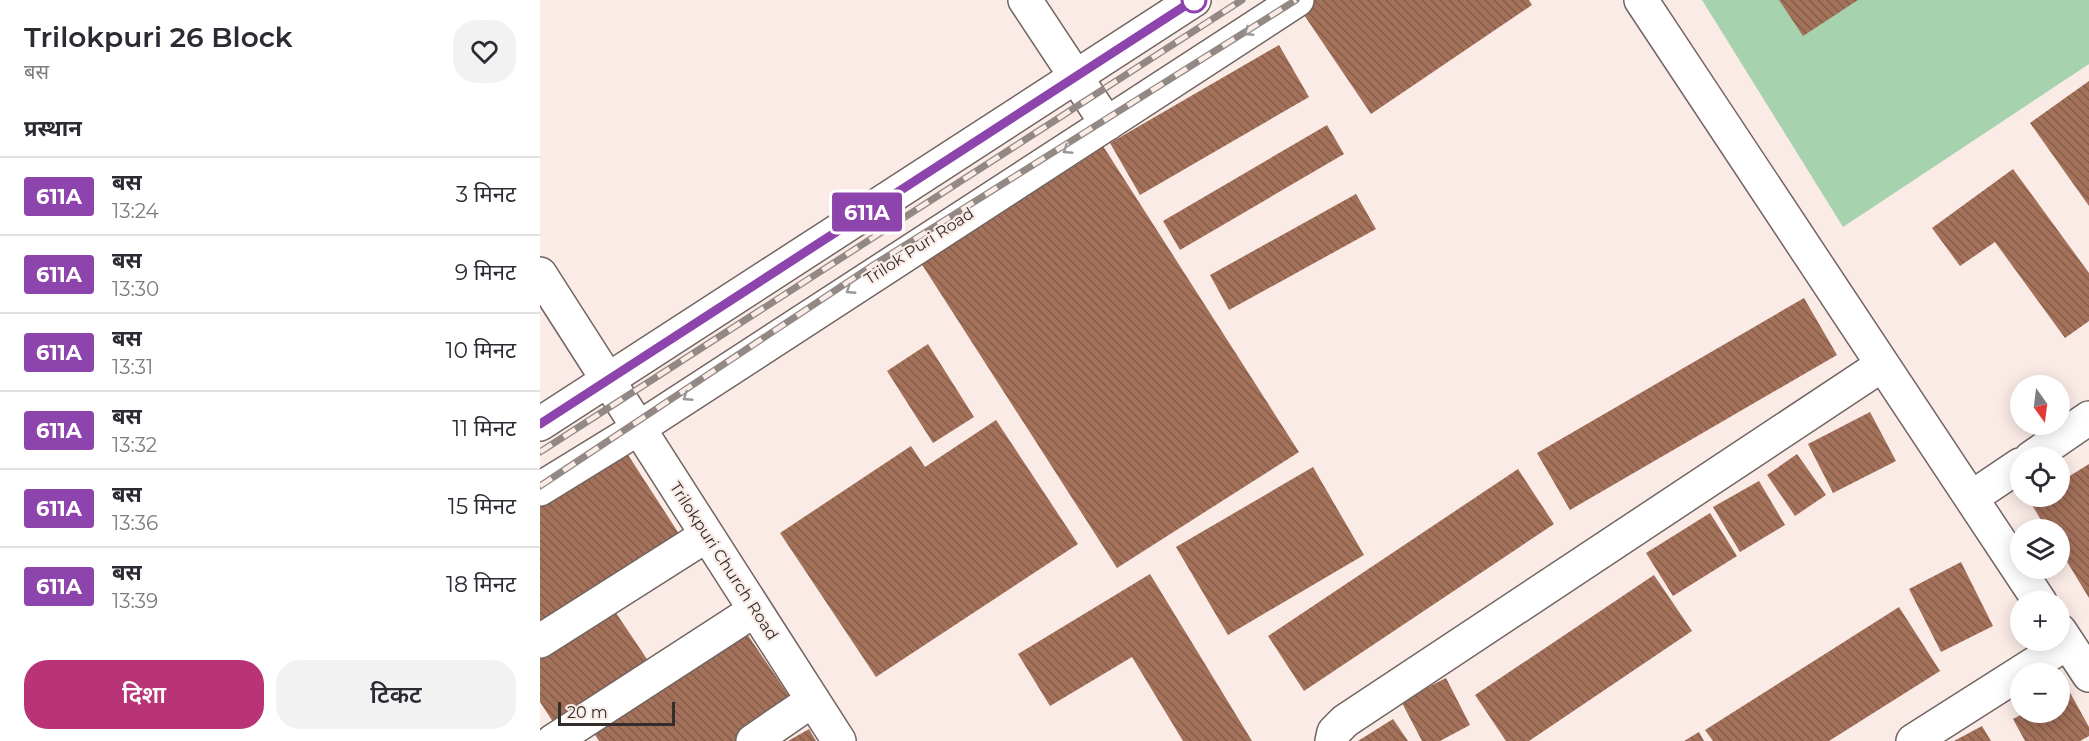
<!DOCTYPE html>
<html lang="hi">
<meta charset="utf-8">
<style>
:root{--surface:#fff;--page:#f2f2f3;--text:#2b2b33;--muted:#7c7c81;--line:#e1e1e2;--accent:#b93476}
body{margin:0;font-family:Montserrat,"Noto Sans Devanagari",sans-serif;background:var(--page);color:var(--text);height:100vh;display:flex;flex-direction:column;font-size:22px;white-space:nowrap}
*{box-sizing:border-box;margin:0}
p{font-size:20px;color:var(--muted)}
.icon{flex:none;width:33px;height:33px;fill:none;stroke:currentColor;stroke-width:2;stroke-linecap:round;stroke-linejoin:round}
.map{position:relative;flex:1;overflow:hidden}
.sheet{display:flex;flex-direction:column;background:var(--surface);width:540px}
.sheet>*{flex:none}
.badge{padding:0 12px;border-radius:4px;font-size:21px;line-height:39px}
.needle{width:39px;rotate:166deg}
.tools{position:absolute;left:1470px;top:375px;display:grid;gap:12px}
.tools a{display:grid;place-items:center;width:60px;height:60px;border-radius:50%;background:var(--surface);box-shadow:0 3px 15px #0003;font-size:30px}
.scale{position:absolute;left:18px;bottom:15px;width:117px;box-sizing:border-box;padding-left:6px;border:3px solid #332e2c;border-top:0;font-size:16px;line-height:21px;white-space:nowrap;color:#332e2c;-webkit-text-stroke:4px #faebe6;paint-order:stroke}
.map>.badge{position:absolute;translate:-50% -50%;box-shadow:0 0 0 3px #fff}
h2{padding:0 24px;font-size:22px;line-height:54px}
.round{display:grid;place-items:center;flex:none;width:63px;height:63px;border-radius:24px;background:var(--page)}
.head{display:flex;align-items:center;justify-content:space-between;height:102px;padding:0 24px}
h1{font-size:28px;font-weight:600;line-height:45px}
.button{display:flex;gap:12px;margin-top:auto;padding:12px 24px}
.button a{flex:1;height:69px;border-radius:24px;background:var(--accent);color:#fff;font-size:24px;font-weight:600;line-height:69px;text-align:center}
.button a+a{background:var(--page);color:var(--text)}
ul{padding:0;list-style:none}
li{display:flex;align-items:center;gap:18px;height:78px;padding:0 24px;border-top:2px solid var(--line)}
li div{flex:1}
li b{display:block;font-size:22px}
li em{font-style:normal}
li .badge{min-width:66px;font-weight:700;text-align:center}
main{display:flex;flex:1;min-height:0}
.map>svg:first-child{display:block}
</style>
<main>
<section class="sheet">
<div class="head"><div><h1>Trilokpuri 26 Block</h1><p>बस</p></div><a class="round"><svg class="icon" aria-label="heart" viewBox="0 0 24 24"><path d="M12 20l-8-8c-3-5 5-10 8-4 3-6 11-1 8 4z"/></svg></a></div>
<h2>प्रस्थान</h2>
<ul>
<li><span class="badge" style="background:#8e44ad;color:#fff">611A</span><div><b>बस</b><p>13:24</p></div><em>3 मिनट</em></li>
<li><span class="badge" style="background:#8e44ad;color:#fff">611A</span><div><b>बस</b><p>13:30</p></div><em>9 मिनट</em></li>
<li><span class="badge" style="background:#8e44ad;color:#fff">611A</span><div><b>बस</b><p>13:31</p></div><em>10 मिनट</em></li>
<li><span class="badge" style="background:#8e44ad;color:#fff">611A</span><div><b>बस</b><p>13:32</p></div><em>11 मिनट</em></li>
<li><span class="badge" style="background:#8e44ad;color:#fff">611A</span><div><b>बस</b><p>13:36</p></div><em>15 मिनट</em></li>
<li><span class="badge" style="background:#8e44ad;color:#fff">611A</span><div><b>बस</b><p>13:39</p></div><em>18 मिनट</em></li>
</ul>
<div class="button"><a>दिशा</a><a>टिकट</a></div>
</section>
<div class="map">
<svg width="1549" height="741" viewBox="0 0 1549 741">
<defs>
<pattern id="building-back-hatch" width="6" height="6" patternUnits="userSpaceOnUse" patternTransform="scale(1.5)"><rect width="6" height="6" fill="#a4715b"/><path d="M-1 5l2 2M0 0l6 6M5-1l2 2" fill="none" stroke="#865d4b"/></pattern>
</defs>
<rect width="100%" height="100%" fill="#faebe6"/>
<path fill="#a6d2ae" d="M1162 0H1549V64L1303 227Z"/>
<path fill="url(#building-back-hatch)" d="M774 0H989L992 5 831 114 760 9Z
M1239 0H1318L1263 36Z
M739 45 769 97 600 195 570 143Z
M1549 81V206L1490 123Z
M787 125 804 154 640 250 623 221Z
M563 146 759 452 577 568 381 263Z
M1473 169 1549 273V321L1525 338 1455 242 1420 266 1392 228Z
M816 194 836 229 689 310 670 275Z
M1264 298 1297 355 1030 510 997 453Z
M388 344 434 417 393 443 347 371Z
M1330 412 1356 461 1293 493 1268 444Z
M456 420 538 544 336 677 240 533 371 446 385 467Z
M81 444 143 540 0 632V496Z
M1257 454 1286 495 1255 516 1227 475Z
M1549 464V598L1520 550V530H1507L1489 500 1495 496H1520V482Z
M773 467 824 555 688 635 636 547Z
M978 469 1014 524 764 691 728 636Z
M1219 481 1245 525 1200 552 1173 507Z
M1170 513 1197 556 1133 596 1106 553Z
M1421 562 1453 626 1401 652 1369 589Z
M610 574 712 741H643L592 657 510 706 478 654Z
M1114 575 1152 631 989 741H966L935 695Z
M70 604 115 671 21 734 0 702V648Z
M1359 607 1400 671 1289 741H1173L1165 730Z
M201 625 258 709 211 741H59L50 727Z
M906 678 930 725 900 741H882L861 701Z
M1528 689 1549 727V736L1540 741H1485L1473 719 1486 712H1520V694Z
M853 719 868 741H818Z
M1442 726 1451 741H1414Z
M269 729 276 741H248Z
M1159 732 1164 741H1144Z"/>
<g fill="none" stroke-linecap="round" stroke-linejoin="round">
<defs>
<path id="minor" d="M485 0 567 124
M1101 0 1500 602
M0 274 299 741
M0 424 654 0
M1491 458 1549 418
M0 489 99 428 757 0
M1431 498 1480 465
M1520 631 1549 675
M0 641 167 535
M13 741 215 610
M213 741 273 700
M792 741 794 732 805 721 1342 365
M1373 741 1527 643"/>
</defs>
<use href="#minor" stroke="#726561" stroke-width="36"/>
<use href="#minor" stroke="#fff" stroke-width="33"/>
<defs>
<path id="rail" d="M0 452 702 0
M0 486 335 264 756 0"/>
</defs>
<use href="#rail" stroke="#928985" stroke-width="7"/>
<use href="#rail" stroke="#faebe6" stroke-width="4.5" stroke-dasharray="14" stroke-linecap="butt"/>
</g>
<defs><path id="oneway-chevron" d="M-2-3.5L2.5 0L-2 3.5" fill="none" stroke-width="1.6" stroke-linecap="round" stroke-linejoin="round" transform="scale(1.5)"/></defs>
<g stroke="#999696">
<use href="#oneway-chevron" transform="translate(708 32) rotate(147)"/>
<use href="#oneway-chevron" transform="translate(527 150) rotate(147)"/>
<use href="#oneway-chevron" transform="translate(310 290) rotate(147)"/>
<use href="#oneway-chevron" transform="translate(147 397) rotate(147)"/>
</g>
<g fill="none" stroke-linecap="round" stroke-linejoin="round">
<defs>
<path id="line" d="M0 424 654 0"/>
</defs>
<use href="#line" stroke="#fff" stroke-width="14"/>
<use href="#line" stroke="#8e44ad" stroke-width="9"/>
</g>
<circle fill="#fff" stroke="#8e44ad" stroke-width="3" cx="654" cy="0" r="12"/>
<g text-anchor="middle" dominant-baseline="central" stroke-width="4.5" stroke-linejoin="round" paint-order="stroke">
<g font-size="16" fill="#332e2c" stroke="#faebe6">
<text transform="translate(379 246) rotate(-33)">Trilok Puri Road</text>
<text transform="translate(184 561) rotate(57)">Trilokpuri Church Road</text>
</g>
</g>
</svg>
<div class="tools">
<a><svg class="needle" viewBox="-14 -14 28 28"><path d="M0-13l5 13h-10z" fill="#e53935"/><path d="M0 13l5-13h-10z" fill="#7c7c81"/></svg></a>
<a><svg class="icon" aria-label="locate" viewBox="0 0 24 24"><circle cx="12" cy="12" r="6"/><path d="M12 2v4M12 18v4M2 12h4M18 12h4"/></svg></a>
<a><svg class="icon" aria-label="layers" viewBox="0 0 24 24"><path d="M12 4l9 5-9 5-9-5zM3 14l9 5 9-5"/></svg></a>
<a>+</a>
<a>−</a>
</div>
<div class="scale">20 m</div>
<b class="badge" style="left:327px;top:212px;background:#8e44ad;color:#fff">611A</b>
</div>
</main>
